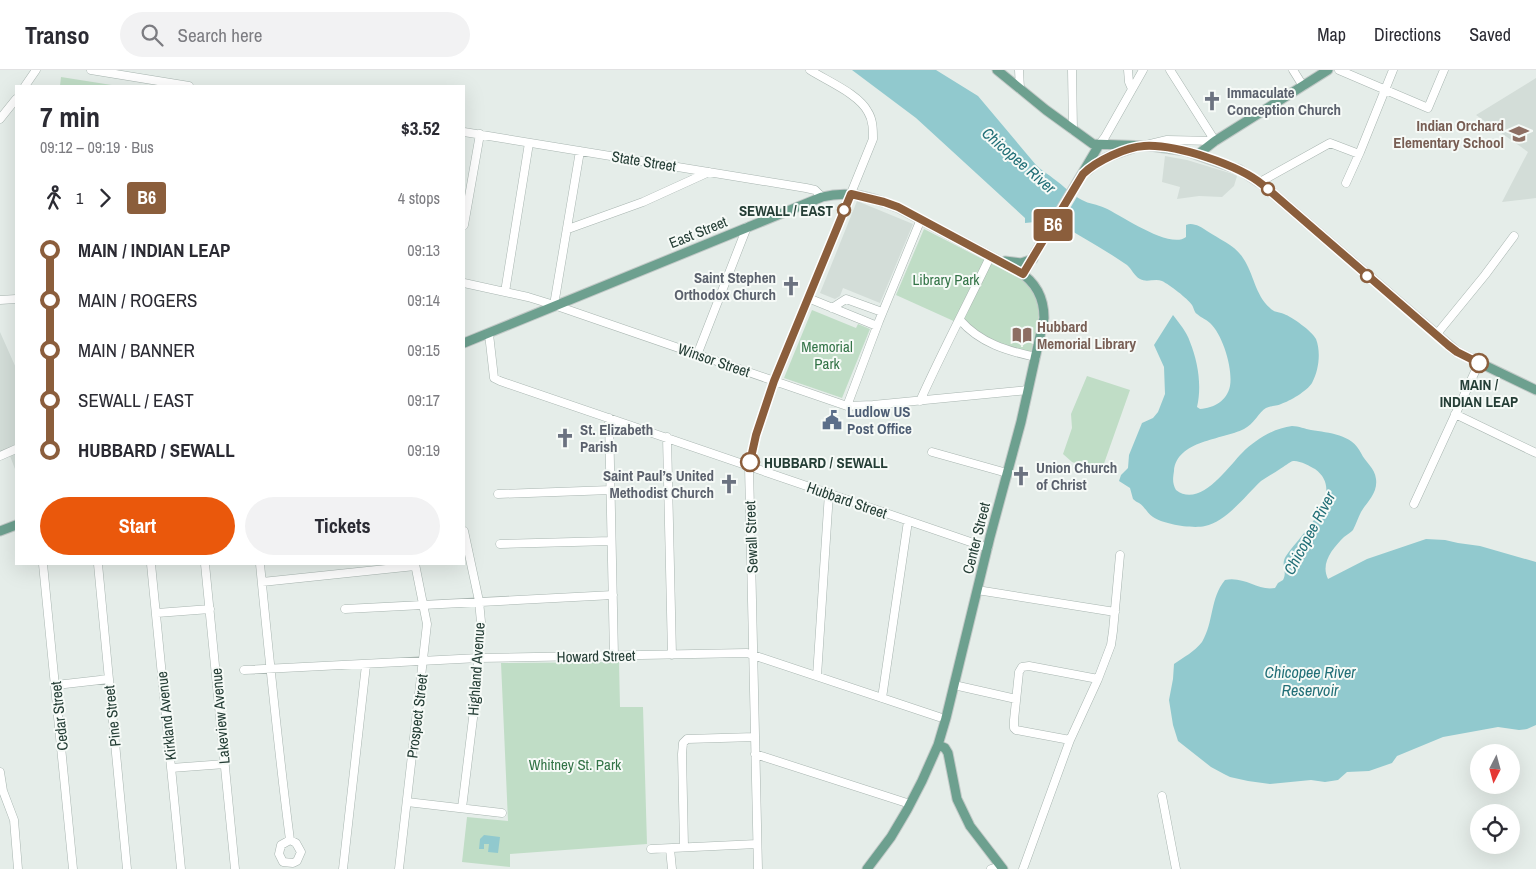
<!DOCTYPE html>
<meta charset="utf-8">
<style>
:root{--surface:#fff;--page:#f2f2f3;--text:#2b2b33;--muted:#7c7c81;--line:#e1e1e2;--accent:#ea580c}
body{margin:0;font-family:"Archivo Narrow",sans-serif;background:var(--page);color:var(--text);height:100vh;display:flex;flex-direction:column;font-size:19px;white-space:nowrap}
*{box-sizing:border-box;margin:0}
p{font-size:16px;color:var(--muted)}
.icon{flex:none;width:28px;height:28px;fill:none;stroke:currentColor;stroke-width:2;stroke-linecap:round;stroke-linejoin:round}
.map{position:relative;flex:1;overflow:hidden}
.sheet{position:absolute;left:15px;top:15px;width:450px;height:480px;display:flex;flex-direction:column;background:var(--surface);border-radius:0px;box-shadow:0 5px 20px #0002}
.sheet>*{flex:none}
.badge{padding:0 10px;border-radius:4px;font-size:18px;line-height:32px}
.needle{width:32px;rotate:186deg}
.tools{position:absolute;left:1470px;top:674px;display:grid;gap:10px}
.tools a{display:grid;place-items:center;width:50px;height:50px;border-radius:50%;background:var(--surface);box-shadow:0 5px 20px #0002;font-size:25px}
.map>.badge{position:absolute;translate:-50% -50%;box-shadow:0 0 0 2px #fff}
.legs{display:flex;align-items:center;gap:8px;height:55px;padding:0 25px;font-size:16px}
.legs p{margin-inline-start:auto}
.head{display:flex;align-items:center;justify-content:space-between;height:85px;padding:0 25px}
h1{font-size:28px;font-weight:700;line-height:38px}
.cta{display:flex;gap:10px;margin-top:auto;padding:10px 25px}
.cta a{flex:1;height:58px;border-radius:30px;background:var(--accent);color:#fff;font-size:20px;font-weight:700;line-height:58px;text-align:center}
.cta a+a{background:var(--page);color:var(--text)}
ul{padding:0 25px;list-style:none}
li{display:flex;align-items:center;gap:18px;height:50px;font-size:19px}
li i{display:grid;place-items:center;width:8px;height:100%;margin:0 6px;background:currentColor}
li i::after{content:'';width:12px;height:12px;margin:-6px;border:4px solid;border-radius:50%;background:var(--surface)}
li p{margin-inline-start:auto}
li:first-child i{background:linear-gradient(#0000 50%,currentColor 0)}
li:last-child i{background:linear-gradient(currentColor 50%,#0000 0)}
header{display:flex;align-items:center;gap:30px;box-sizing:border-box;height:70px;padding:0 25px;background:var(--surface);border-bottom:1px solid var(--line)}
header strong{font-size:24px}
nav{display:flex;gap:28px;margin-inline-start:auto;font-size:18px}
.search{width:350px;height:45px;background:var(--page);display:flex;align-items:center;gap:12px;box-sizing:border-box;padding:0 18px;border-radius:28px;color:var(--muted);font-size:19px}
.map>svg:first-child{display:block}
</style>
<header>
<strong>Transo</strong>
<div class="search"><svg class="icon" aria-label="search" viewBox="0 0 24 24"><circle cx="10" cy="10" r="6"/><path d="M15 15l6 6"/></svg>Search here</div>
<nav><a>Map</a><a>Directions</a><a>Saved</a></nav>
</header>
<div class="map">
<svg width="1536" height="799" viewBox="0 0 1536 799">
<rect width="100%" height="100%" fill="#e5ede9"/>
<path fill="#d3ddd8" d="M1536 8V128L1502 132 1528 82 1476 45Z
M1165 86 1187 90 1233 104 1237 106 1234 116 1222 127 1199 126 1177 129 1180 117 1162 112Z
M857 131 913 154 880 233 843 218 840 226 835 229 820 223Z
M0 262 16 298V398L15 399 10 386 0 390Z"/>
<path fill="#c0ddc6" d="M61 7 118 16H60Z
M924 159 998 197 1023 210 1031 218 1037 228 1040 240 1030 286 993 274 958 253 896 225Z
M812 240 856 258 858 254 870 259 842 328 784 308Z
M1087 306 1130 320 1101 402 1072 392 1063 384 1072 358 1071 344Z
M619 592 620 637H643L647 774 510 784V797L462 792 467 747 508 751 501 593Z"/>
<path fill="#91c9ce" d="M852 0H936L978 26 1036 95C1042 101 1048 104 1054 109 1064 116 1072 125 1082 130 1089 134 1097 134 1105 138 1121 145 1170 180 1186 167V155C1193 152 1201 157 1207 161 1219 169 1236 176 1243 188 1254 204 1255 225 1270 238 1273 242 1279 242 1284 244 1292 247 1312 261 1316 269 1321 282 1319 300 1312 313 1307 321 1290 331 1281 334 1277 336 1270 336 1266 338 1259 342 1254 354 1244 359 1222 370 1177 370 1174 401 1173 408 1172 413 1176 420 1200 439 1228 397 1242 383 1255 370 1274 358 1292 356 1299 356 1305 359 1311 360 1329 363 1352 364 1361 383 1365 392 1375 398 1376 409 1378 423 1367 432 1361 442 1358 448 1356 454 1353 460 1351 462 1347 465 1344 467 1333 478 1320 493 1328 509L1367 489 1426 469 1445 470 1458 473 1480 476 1536 492V655L1527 659 1519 660 1498 657 1443 667 1397 686 1392 693 1369 701 1347 702 1338 710 1325 712 1311 710 1270 714 1248 711 1230 707 1224 704 1211 697 1178 671 1173 655 1169 630 1173 609 1174 594C1184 587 1194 582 1202 572 1214 552 1210 528 1225 510 1245 506 1257 521 1275 518L1278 513 1283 510C1288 501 1280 495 1286 486 1300 465 1348 423 1315 399 1310 396 1299 390 1293 391 1289 392 1284 397 1280 399 1274 403 1267 407 1261 411 1246 425 1226 452 1205 456 1192 459 1163 454 1153 447 1147 443 1145 437 1139 433 1137 432 1135 431 1133 429L1130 418 1119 411 1121 405 1128 398 1129 385 1142 353 1153 348 1158 342 1165 324 1164 297 1154 275 1173 245C1179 253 1187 262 1190 272 1198 292 1202 316 1197 337L1200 339C1214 338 1227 331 1230 316 1233 299 1223 265 1210 253 1206 249 1201 248 1197 244 1194 242 1194 238 1192 235 1187 228 1170 215 1162 211 1155 208 1147 213 1140 209 1134 206 1132 199 1127 195 1101 177 1073 162 1046 146L1045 151 1025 153V148L916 48Z
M484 765 500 767 498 783 488 782 489 774H484V779H479L480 769Z"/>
<path fill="#e5ede9" d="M1068 118 1078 125 1059 157 1048 150Z"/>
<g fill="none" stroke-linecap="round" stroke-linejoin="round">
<defs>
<path id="minor" d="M91 0 189 16
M1019 0 1020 19
M1072 0 1073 60
M1128 0 1129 12 1132 19
M1170 0 1215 71
M1293 0 1303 16
M1339 0 1428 38 1444 0
M25 16 36 0
M0 49 16 29
M464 62 806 118 815 120 822 127
M1099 75 1105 67 1143 0
M1146 75 1167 70 1215 71
M1260 112 1330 73 1359 84
M1346 113 1360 82 1393 0
M464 155 480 64
M568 159 643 132 709 102
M464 213 528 227 554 235 847 336 873 335 1028 320
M505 222 529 73
M808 228 877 256
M0 230 16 229
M554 235 580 81
M832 238 846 229 882 242
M960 250C980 273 1007 281 1036 287
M489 264 494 308 500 311 988 478
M1436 265 1485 205 1514 166
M697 285 747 157
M920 331C942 282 967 235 990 187
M847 336 879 251 921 149
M1455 344 1536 383
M609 348 614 586
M667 367 672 585
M932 382 1007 403
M0 386 16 379
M498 424 611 420
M1414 434 1479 293
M500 474 611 471
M43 494 73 799
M98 494 127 799
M151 494 181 799
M205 494 235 799
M260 494C269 586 278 678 290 770L281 775 279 784 283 792 293 793 297 791 301 782 296 773 290 770
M262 512 415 496
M977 520 1115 542
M345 539 613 525
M157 543 210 539
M244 600 479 588 747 583 939 647
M817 606 829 423
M56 615 109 609
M954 615 1016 629
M882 628 908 451
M1070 670 1016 660 1014 658V650L1019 602 1022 597 1029 596 1098 609
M755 684 910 734
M171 698 225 694
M0 702 3 721 14 750 18 799
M1162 726 1176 799
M407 732 502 743
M462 738 474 640 481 552 479 531 464 461
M684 776 682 684 683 673 687 669 755 667
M651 779 757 774
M670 779 672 799
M343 799 366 595
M399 799 427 554 415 494
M758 799 749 396 756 365 769 325 873 69C873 60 873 50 868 42 859 24 827 11 810 0
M991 799 1001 796
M1023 799 1070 670 1098 609 1111 575 1113 561 1120 485"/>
<path id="major" d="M997 0 1046 40 1093 74 1150 76 1186 81 1240 100 1263 115 1457 282 1536 320
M1197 85 1215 71 1328 0
M1087 101C1098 89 1118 83 1133 78
M1005 191 1021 193 1033 189
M1023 204 1099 75
M464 273 822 127C850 120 871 127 897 137L1018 201C1036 212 1044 227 1044 248L1021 352 990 467 946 648 938 675 922 711 907 740 891 767 867 799
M0 461 16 455
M938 675 945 678 948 683 957 729 970 756 1003 799"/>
</defs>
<use href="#minor" stroke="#a8b5b0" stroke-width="9"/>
<use href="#major" stroke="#c2c9c7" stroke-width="11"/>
<use href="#minor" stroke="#fff" stroke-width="8"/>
<use href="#major" stroke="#6da08f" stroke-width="9"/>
</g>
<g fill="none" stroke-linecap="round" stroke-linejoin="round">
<defs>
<path id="line-1" d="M750 392 756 365 774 311 851 124 884 132 898 137 1023 204 1083 104C1096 91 1126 77 1144 76 1176 74 1239 95 1263 115L1448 275 1457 282 1479 293"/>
</defs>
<use href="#line-1" stroke="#fff" stroke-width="11"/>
<use href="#line-1" stroke="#8b5e3c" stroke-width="8"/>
</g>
<defs>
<symbol id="church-bare" viewBox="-9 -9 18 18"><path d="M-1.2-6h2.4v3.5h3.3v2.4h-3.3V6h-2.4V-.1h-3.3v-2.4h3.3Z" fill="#6b7280" stroke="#f6faf7" stroke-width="2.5" paint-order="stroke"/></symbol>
<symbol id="school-bare" viewBox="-9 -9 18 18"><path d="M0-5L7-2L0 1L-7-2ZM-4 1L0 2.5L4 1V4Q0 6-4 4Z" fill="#8d6e63" stroke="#f6faf7" stroke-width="2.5" paint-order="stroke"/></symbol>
<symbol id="library-bare" viewBox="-9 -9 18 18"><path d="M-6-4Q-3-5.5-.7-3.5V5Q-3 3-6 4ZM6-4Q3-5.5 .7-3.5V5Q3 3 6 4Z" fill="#8d6e63" stroke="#f6faf7" stroke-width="2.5" paint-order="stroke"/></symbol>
<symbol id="civic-bare" viewBox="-9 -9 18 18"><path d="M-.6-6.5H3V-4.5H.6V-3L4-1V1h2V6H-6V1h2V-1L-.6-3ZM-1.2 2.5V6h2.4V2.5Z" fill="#5c6f8a" stroke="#f6faf7" stroke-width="2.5" paint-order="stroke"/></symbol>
</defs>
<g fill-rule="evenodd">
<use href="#church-bare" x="1198" y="17" width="28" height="28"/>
<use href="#school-bare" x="1505" y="50" width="28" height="28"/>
<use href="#church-bare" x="777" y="202" width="28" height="28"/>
<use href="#library-bare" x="1008" y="251" width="28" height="28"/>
<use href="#civic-bare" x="818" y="336" width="28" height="28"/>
<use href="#church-bare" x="551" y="354" width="28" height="28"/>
<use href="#church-bare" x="1007" y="392" width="28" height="28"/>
<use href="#church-bare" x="715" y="400" width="28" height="28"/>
</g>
<g fill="#fff" stroke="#8b5e3c" stroke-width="2.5">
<circle cx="1268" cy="119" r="6"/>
<circle cx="844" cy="140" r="6"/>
<circle cx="1367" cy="206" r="6"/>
<circle cx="1479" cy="293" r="9"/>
<circle cx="750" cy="392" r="9"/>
</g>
<g text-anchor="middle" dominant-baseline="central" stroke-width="4" stroke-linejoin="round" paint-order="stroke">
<g font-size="15" font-weight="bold" fill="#5b616d" stroke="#f6faf7" text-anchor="start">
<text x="1227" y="22">Immaculate<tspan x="1227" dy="17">Conception Church</tspan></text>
<text x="776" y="207" text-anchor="end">Saint Stephen<tspan x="776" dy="17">Orthodox Church</tspan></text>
<text x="580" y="359">St. Elizabeth<tspan x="580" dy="17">Parish</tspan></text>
<text x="1036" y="397">Union Church<tspan x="1036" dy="17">of Christ</tspan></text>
<text x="714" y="405" text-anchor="end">Saint Paul’s United<tspan x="714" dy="17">Methodist Church</tspan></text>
</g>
<g font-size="15" font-weight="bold" fill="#785e54" stroke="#f6faf7" text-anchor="end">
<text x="1504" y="55">Indian Orchard<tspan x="1504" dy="17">Elementary School</tspan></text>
<text x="1037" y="256" text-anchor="start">Hubbard<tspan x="1037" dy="17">Memorial Library</tspan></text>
</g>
<g font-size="15" fill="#253e36" stroke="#f6faf7">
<text transform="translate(644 91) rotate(9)">State Street</text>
<text transform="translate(698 162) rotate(-22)">East Street</text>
<text transform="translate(714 290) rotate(19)">Winsor Street</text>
<text transform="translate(847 430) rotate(19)">Hubbard Street</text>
<text transform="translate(751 467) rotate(-92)">Sewall Street</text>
<text transform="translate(976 468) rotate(-76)">Center Street</text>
<text transform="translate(596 586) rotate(-1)">Howard Street</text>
<text transform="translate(476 599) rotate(-86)">Highland Avenue</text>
<text transform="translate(59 646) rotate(-96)">Cedar Street</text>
<text transform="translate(112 646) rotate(-96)">Pine Street</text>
<text transform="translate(166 646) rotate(-96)">Kirkland Avenue</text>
<text transform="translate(220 646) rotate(-95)">Lakeview Avenue</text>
<text transform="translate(417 646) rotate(-83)">Prospect Street</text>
</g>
<g font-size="15" font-weight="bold" fill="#253e36" stroke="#f6faf7" text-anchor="end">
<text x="833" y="140">SEWALL / EAST</text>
<text x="1479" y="314" text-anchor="middle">MAIN /<tspan x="1479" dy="17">INDIAN LEAP</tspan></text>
<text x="764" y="392" text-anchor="start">HUBBARD / SEWALL</text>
</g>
<g font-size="15" fill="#327346" stroke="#f6faf7">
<text x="946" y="209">Library Park</text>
<text x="827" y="276">Memorial<tspan x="827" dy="17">Park</tspan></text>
<text x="575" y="694">Whitney St. Park</text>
</g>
<g font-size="15" font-weight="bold" fill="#4e5e75" stroke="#f6faf7" text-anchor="start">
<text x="847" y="341">Ludlow US<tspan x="847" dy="17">Post Office</tspan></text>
</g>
<g font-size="16" font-style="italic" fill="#226f77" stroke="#f6faf7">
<text transform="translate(1019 90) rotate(41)">Chicopee River</text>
<text transform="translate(1309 463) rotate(-62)">Chicopee River</text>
<text x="1310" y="602">Chicopee River<tspan x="1310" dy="18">Reservoir</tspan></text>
</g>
</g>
</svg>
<div class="tools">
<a><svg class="needle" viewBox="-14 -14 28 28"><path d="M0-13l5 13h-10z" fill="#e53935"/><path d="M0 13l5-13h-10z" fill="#7c7c81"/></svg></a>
<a><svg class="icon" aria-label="locate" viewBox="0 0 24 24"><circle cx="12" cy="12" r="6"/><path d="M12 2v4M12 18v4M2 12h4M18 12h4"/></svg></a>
</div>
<b class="badge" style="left:1053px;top:155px;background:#8b5e3c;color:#fff">B6</b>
<section class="sheet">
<div class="head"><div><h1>7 min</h1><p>09:12 – 09:19 · Bus</p></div><b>$3.52</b></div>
<div class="legs"><svg class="icon" aria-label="walk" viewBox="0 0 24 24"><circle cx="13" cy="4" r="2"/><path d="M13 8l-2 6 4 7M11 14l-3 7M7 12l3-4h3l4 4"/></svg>1<svg class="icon" aria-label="forward" viewBox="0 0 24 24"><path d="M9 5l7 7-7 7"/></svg><b class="badge" style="background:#8b5e3c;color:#fff">B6</b><p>4 stops</p></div>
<ul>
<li><i style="color:#8b5e3c"></i><b>MAIN / INDIAN LEAP</b><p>09:13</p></li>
<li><i style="color:#8b5e3c"></i><span>MAIN / ROGERS</span><p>09:14</p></li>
<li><i style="color:#8b5e3c"></i><span>MAIN / BANNER</span><p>09:15</p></li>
<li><i style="color:#8b5e3c"></i><span>SEWALL / EAST</span><p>09:17</p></li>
<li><i style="color:#8b5e3c"></i><b>HUBBARD / SEWALL</b><p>09:19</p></li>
</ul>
<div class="cta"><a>Start</a><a>Tickets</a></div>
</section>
</div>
